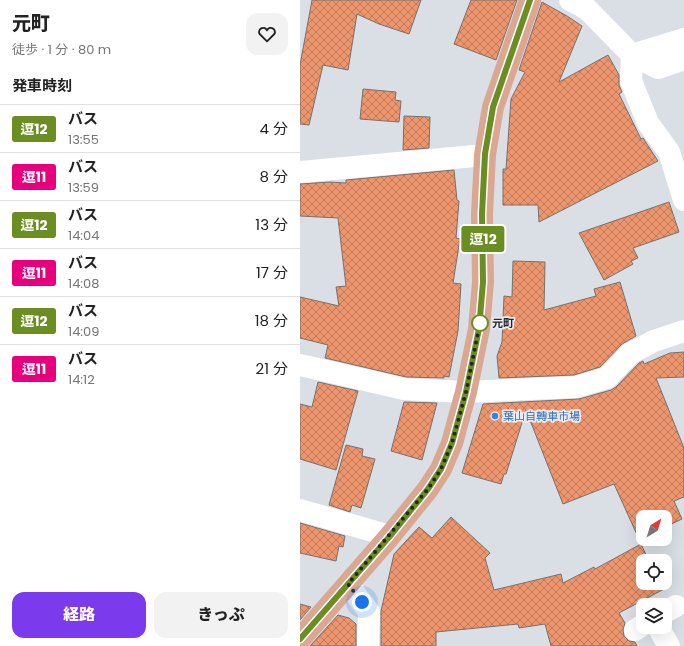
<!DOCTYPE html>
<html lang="ja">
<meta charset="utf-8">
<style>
:root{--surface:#fff;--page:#f2f2f2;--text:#222;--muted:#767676;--line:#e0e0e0;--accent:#7c3aed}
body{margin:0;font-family:Poppins,"Noto Sans JP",sans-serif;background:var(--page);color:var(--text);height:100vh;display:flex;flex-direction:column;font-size:15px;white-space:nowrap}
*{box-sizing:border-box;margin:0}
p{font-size:13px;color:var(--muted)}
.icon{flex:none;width:22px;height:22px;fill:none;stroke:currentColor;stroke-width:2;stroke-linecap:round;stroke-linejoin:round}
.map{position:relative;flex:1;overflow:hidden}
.sheet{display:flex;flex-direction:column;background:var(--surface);width:300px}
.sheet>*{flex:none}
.badge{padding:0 8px;border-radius:3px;font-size:14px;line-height:26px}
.needle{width:26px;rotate:38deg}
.buttons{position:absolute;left:336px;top:510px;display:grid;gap:8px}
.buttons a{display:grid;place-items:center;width:36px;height:36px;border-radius:8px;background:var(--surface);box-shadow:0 4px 16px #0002;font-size:20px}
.you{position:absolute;width:20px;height:20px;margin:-10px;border:3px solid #fff;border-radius:50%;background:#1a73e8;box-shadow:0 0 0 6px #1a73e833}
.map>.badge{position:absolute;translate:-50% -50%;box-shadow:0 0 0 2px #fff}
h2{padding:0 12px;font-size:15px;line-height:36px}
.round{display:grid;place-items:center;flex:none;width:42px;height:42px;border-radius:12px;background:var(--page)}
.summary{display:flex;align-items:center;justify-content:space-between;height:68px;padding:0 12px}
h1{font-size:19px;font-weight:800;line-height:30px}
.primary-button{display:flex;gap:8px;margin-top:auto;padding:8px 12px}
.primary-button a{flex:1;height:46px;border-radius:12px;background:var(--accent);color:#fff;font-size:16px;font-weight:800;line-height:46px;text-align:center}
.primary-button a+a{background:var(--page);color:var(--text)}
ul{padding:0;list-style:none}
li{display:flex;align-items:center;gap:12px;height:48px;padding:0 12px;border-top:1px solid var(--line)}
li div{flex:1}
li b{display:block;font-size:15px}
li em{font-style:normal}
li .badge{min-width:44px;font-weight:700;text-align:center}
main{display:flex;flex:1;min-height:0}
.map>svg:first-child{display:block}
</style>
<main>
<section class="sheet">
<div class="summary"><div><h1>元町</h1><p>徒歩 · 1 分 · 80 m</p></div><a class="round"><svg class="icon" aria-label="heart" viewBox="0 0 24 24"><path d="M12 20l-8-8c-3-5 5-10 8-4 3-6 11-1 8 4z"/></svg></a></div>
<h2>発車時刻</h2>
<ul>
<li><span class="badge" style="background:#6b8e23;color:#fff">逗12</span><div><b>バス</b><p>13:55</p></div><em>4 分</em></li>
<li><span class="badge" style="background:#e6007e;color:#fff">逗11</span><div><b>バス</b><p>13:59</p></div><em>8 分</em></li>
<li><span class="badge" style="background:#6b8e23;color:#fff">逗12</span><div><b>バス</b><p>14:04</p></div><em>13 分</em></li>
<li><span class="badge" style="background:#e6007e;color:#fff">逗11</span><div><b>バス</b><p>14:08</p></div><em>17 分</em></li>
<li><span class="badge" style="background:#6b8e23;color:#fff">逗12</span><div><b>バス</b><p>14:09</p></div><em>18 分</em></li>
<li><span class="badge" style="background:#e6007e;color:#fff">逗11</span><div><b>バス</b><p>14:12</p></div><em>21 分</em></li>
</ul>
<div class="primary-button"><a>経路</a><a>きっぷ</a></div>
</section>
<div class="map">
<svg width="384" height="646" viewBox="0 0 384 646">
<defs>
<pattern id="building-cross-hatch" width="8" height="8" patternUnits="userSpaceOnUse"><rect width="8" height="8" fill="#ed966d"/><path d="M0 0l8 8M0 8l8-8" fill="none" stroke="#c07a5a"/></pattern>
</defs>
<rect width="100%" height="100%" fill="#dadfe5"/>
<path fill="url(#building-cross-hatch)" stroke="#77706d" d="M12 0H121L109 34 79 24 57 14 48 70 23 65 9 125 0 124V65Z
M171 0H217L196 60 154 44Z
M242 2 267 16 282 26 259 82 308 55 319 75V85L322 92 319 94 341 139 343 138 358 161 239 222 238 205H203V169H206L211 99 225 72 219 70Z
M63 89 96 92 95 100 101 101 99 122 60 119Z
M104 116 130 117 129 148 103 150Z
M154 170 157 200 159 201 156 238 160 239 153 283 161 284 158 331 149 377 144 376V378L106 377 25 358 28 345 0 338V297L39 306 36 287 46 286 38 218 0 216V184L30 182 46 183V180Z
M369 202 379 232 333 248 338 258 331 261 333 264 304 280 279 233Z
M213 261 245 262 244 310 296 296 294 289 320 282 336 336 322 344 300 367 274 375 199 378 197 356 202 342 204 296 212 297Z
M384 352V377L356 378 384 448V497L374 501 382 519 365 527V517H343V537L339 539 314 484 263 504 226 410 206 474H204L201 484 162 473 183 404 279 399 311 390 316 387 339 363 343 361 344 364 370 353Z
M18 382 58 391 36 470 0 459V404L12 407Z
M104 402 137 403 122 460 91 451Z
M46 445 63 449 62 456 75 459 61 508 52 505 50 512 29 505Z
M151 517 190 553 185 558 194 590 261 574 263 583 294 567 295 569 341 544 349 561H343V583H361L364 589 319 613 325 623 323 630 324 636 329 641 335 642 337 646H251L245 624 219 628 218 624 136 632V646H81V611L94 554 119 527 132 538Z
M0 523 45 536 43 547 39 546 36 561 0 553Z
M0 604 11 607 0 620Z
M38 615 49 618 56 624V646H10Z"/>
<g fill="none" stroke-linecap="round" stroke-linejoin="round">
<path stroke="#fff" stroke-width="22" d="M270 0 287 9 332 55 358 68 384 59
M332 55 331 81 348 123 369 152 384 200
M332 55 384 39
M0 172 185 155
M0 365 104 389 166 392 276 387 307 378 331 353 354 341 384 331
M0 510 90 536
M48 584 69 612 68 646
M365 612 376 606
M358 627 369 646
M335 630 343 625"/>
<path stroke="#dca792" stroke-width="22" d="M0 639 90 536 128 489 141 469 152 443 166 392 179 329 183 282 182 214 185 155 193 107 230 0"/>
</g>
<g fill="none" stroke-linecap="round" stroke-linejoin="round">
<defs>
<path id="line" d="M0 639 90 536 128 489 141 469 152 443 166 392 179 329 183 282 182 214 185 154 193 107 230 0"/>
</defs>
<use href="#line" stroke="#fff" stroke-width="9"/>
<use href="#line" stroke="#6b8e23" stroke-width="6"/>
<path stroke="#232527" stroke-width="4" stroke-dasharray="0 7.2" d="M62 602 48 584 128 489 141 469 152 443 166 392 180 323"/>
</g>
<circle fill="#fff" stroke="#6b8e23" stroke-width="2" cx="180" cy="323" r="8"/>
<circle fill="#3f7fe0" stroke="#e8ecf2" stroke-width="1.5" cx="195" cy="416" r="4"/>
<g text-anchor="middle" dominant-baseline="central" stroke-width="3.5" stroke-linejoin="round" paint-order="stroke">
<g font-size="11" font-weight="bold" fill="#232527" stroke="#e8ecf2" text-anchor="start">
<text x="192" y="323">元町</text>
</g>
<g font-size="11" fill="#366cbe" stroke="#e8ecf2" text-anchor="start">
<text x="203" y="416">葉山自轉車市場</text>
</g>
</g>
</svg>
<div class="buttons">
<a><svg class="needle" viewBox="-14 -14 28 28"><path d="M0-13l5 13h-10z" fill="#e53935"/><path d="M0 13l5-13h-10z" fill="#767676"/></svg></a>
<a><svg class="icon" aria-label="locate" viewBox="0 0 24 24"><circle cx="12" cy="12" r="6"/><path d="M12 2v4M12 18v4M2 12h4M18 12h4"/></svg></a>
<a><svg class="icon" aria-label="layers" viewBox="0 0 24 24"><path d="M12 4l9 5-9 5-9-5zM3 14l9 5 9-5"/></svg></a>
</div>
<div class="you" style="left:62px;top:602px"></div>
<b class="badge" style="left:183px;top:239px;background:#6b8e23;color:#fff">逗12</b>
</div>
</main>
